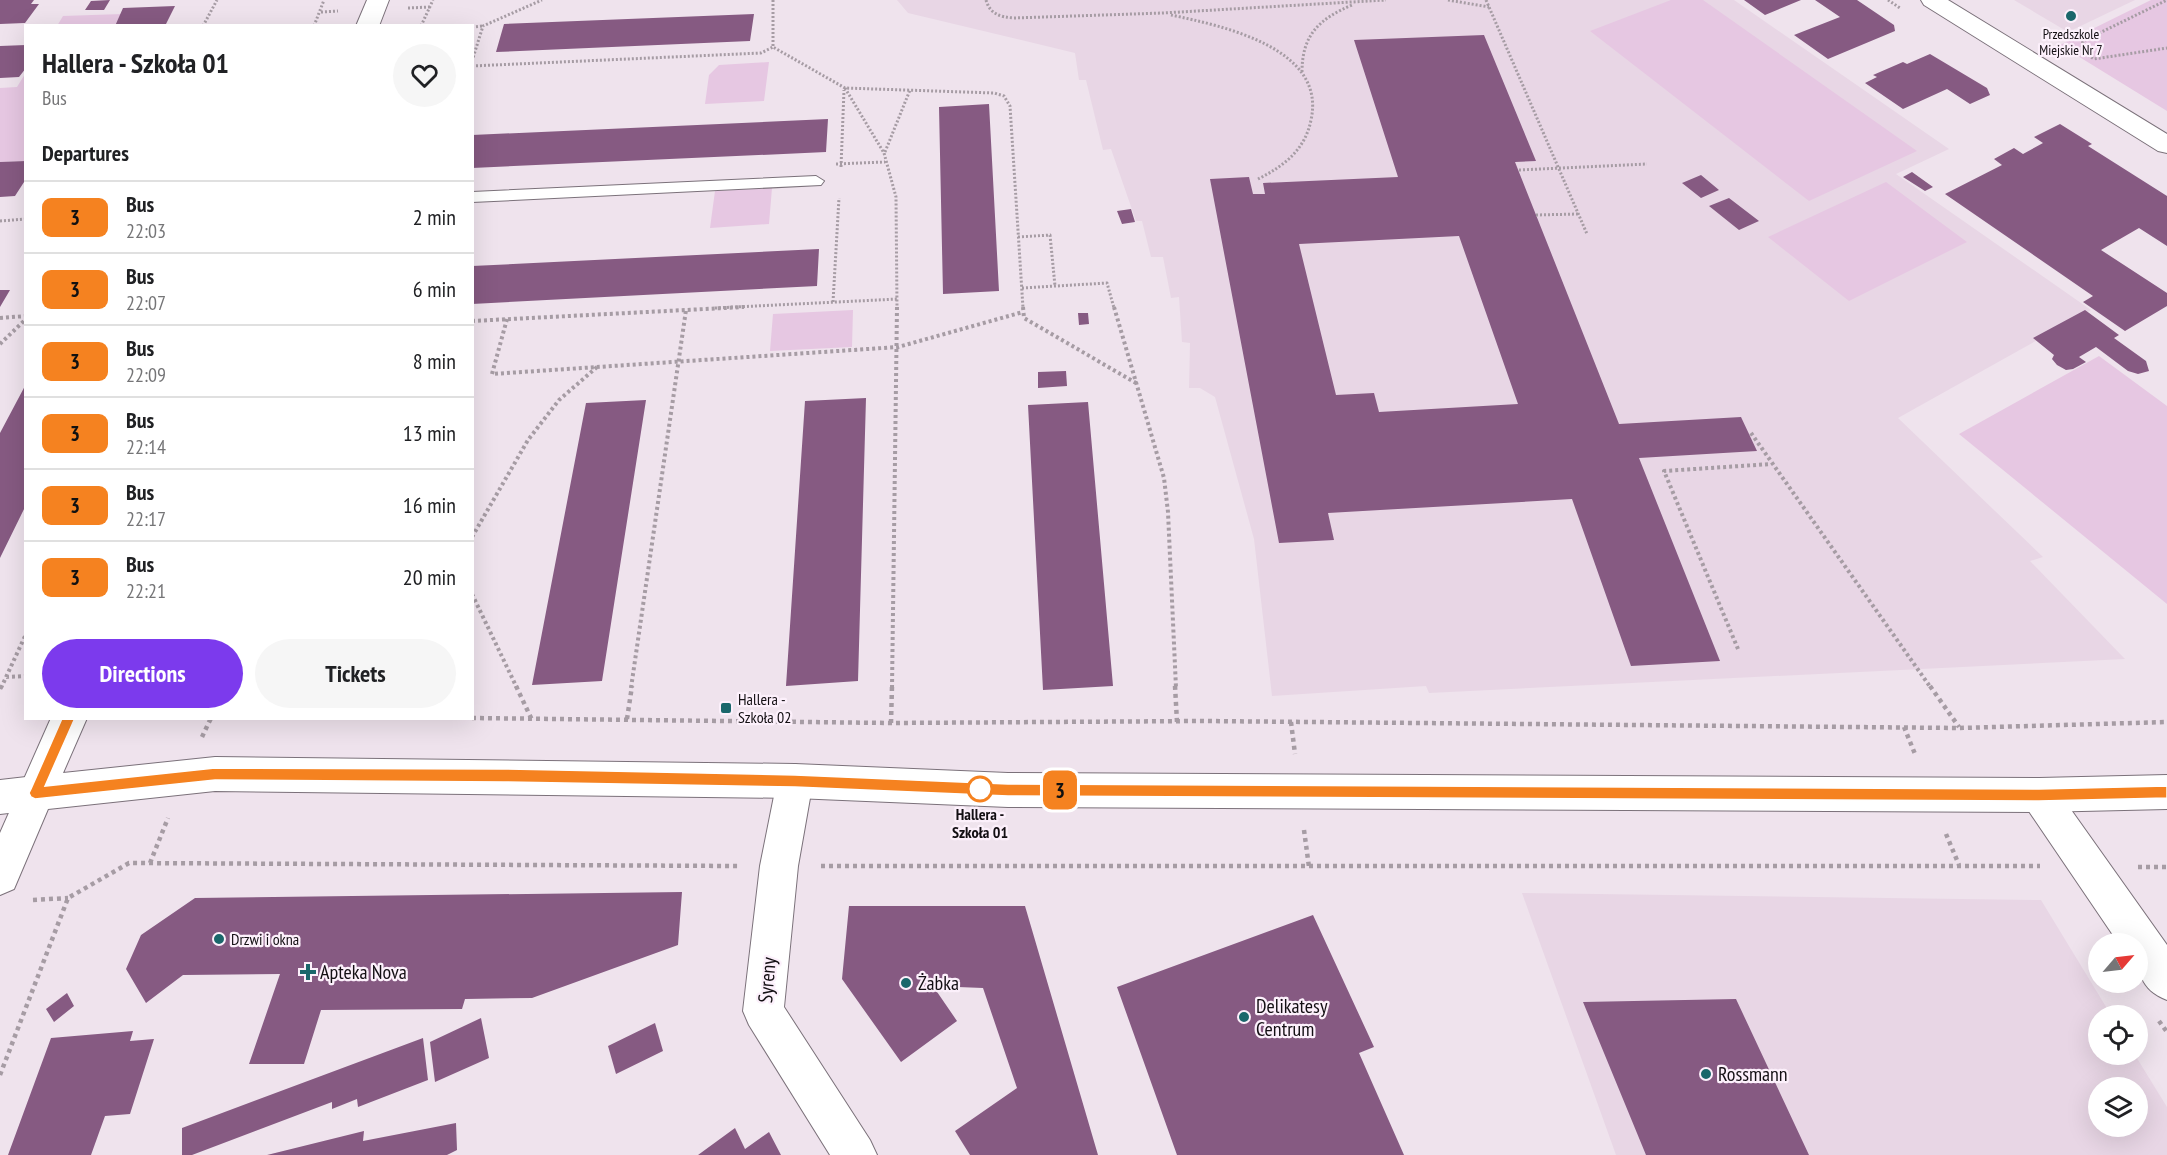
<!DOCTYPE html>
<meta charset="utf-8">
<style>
:root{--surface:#fff;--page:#f6f6f6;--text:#202124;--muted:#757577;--line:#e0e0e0;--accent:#7c3aed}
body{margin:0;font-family:"PT Sans Narrow",sans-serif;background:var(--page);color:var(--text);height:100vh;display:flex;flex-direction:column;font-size:22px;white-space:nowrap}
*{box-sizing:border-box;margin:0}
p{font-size:20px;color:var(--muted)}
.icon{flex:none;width:33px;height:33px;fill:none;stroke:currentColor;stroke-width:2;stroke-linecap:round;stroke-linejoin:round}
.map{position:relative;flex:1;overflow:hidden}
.panel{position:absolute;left:24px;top:24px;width:450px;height:696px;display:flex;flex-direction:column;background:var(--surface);border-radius:0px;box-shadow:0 6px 24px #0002}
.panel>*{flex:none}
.badge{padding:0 12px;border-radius:9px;font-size:21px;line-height:39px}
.needle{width:39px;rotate:62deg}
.controls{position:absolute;left:2088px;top:933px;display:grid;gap:12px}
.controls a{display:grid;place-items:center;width:60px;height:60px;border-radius:50%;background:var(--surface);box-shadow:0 6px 24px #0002;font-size:30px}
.map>.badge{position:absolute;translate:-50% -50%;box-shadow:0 0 0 3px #fff}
h2{padding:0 18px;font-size:22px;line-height:54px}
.round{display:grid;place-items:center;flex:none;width:63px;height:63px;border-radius:32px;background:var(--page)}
.headline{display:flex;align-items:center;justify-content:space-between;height:102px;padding:0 18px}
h1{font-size:28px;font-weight:700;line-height:45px}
.button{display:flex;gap:12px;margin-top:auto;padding:12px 18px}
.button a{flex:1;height:69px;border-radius:36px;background:var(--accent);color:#fff;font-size:24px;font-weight:700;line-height:69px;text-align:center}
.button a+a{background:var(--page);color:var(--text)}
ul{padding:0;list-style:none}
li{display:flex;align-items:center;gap:18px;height:72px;padding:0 18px;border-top:2px solid var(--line)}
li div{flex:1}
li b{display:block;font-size:22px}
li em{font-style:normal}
li .badge{min-width:66px;font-weight:700;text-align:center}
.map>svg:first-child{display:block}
</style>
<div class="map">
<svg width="2167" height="1155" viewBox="0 0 2167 1155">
<rect width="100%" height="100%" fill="#efe3ed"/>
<path fill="#e8d6e5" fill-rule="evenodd" d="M897 0H1734L1949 149 1896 174 2091 310 1898 418 2043 557 2030 561 2125 659 1429 693 1426 686 1272 696 1254 539 1215 397 1200 388H1189L1190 343 1182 342 1179 297 1171 298 1163 257H1151L1142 221H1136L1111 149 1103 150 1086 80H1079L1075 53 908 13Z
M2014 0H2135L2068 32Z
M1522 893 2041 900 2111 1015 2098 1016V1054L2135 1055 2167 1107V1155H1616ZM2098 1088H2138V1126H2098Z"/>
<path fill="#e6c7e2" d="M1671 0H1703L1917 151 1809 201 1590 31Z
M2151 0H2167V111L2060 45Z
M122 14 115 25 57 26 63 16Z
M769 62 764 101 705 104 709 75 719 65Z
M25 74V161L0 162V88L17 87Z
M1886 182 1967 242 1849 301 1768 237Z
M772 188 769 224 710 228 715 191Z
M853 310 852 347 770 351 773 314Z
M2099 356 2167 406V604L1959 434Z"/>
<path fill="#865a82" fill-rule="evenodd" d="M0 0H34L31 4H39L25 23 0 24Z
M110 0 104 10H85L91 1Z
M1744 0H1801L1765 15Z
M1815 0H1857L1894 25 1895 31 1828 59 1794 35 1840 17Z
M175 6 165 26H115L123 8Z
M754 14 750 41 496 52 504 24Z
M1484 35 1536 161 1515 162 1619 424 1741 417 1757 451 1639 458 1720 661 1631 666 1572 499 1328 513 1334 540 1279 543 1210 179 1249 177 1253 194H1265L1263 183 1398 177 1354 40ZM1459 236 1518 404 1379 412 1374 393 1336 395 1299 244Z
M26 45V68L19 77 0 78V46Z
M1930 54 1987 88 1990 95 1970 104 1947 89 1903 109 1865 83 1877 77 1873 75 1903 62 1907 64Z
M989 104 999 291 943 294 939 107Z
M828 119 826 152 472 168V135Z
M2060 124 2092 144 2088 146 2167 196V246L2139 228 2101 250 2167 293V306L2125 331 2083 302 2093 296 1945 194 2002 165 1994 159 2014 148 2023 154 2043 143 2034 137Z
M26 161V179L15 196 0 197V162Z
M1912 172 1933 187 1925 191 1903 177Z
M1701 175 1719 190 1701 198 1682 183Z
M1729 198 1759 221 1739 230 1709 206Z
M1131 209 1135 222 1122 224 1117 211Z
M819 249 817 286 472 304V266Z
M0 290H10L0 307Z
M2085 310 2119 335 2114 338 2146 361 2149 371 2138 374 2128 371 2096 347 2079 357 2086 362 2073 369 2066 370 2057 365 2052 359 2054 355 2033 338Z
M1078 313H1088L1089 324 1079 325Z
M1066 371 1067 386 1038 388V372Z
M26 384V505L0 558V433Z
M866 398 858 681 786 686 805 401Z
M646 400 602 681 532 685 586 403Z
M1088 402 1113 686 1043 690 1028 405Z
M682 892 678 945 532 998 465 999 462 1009 321 1010 304 1064H249L280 974 183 975 146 1003 126 969 141 935 195 898Z
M849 906H1025L1098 1155H970L955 1131 1017 1088 983 988 933 986 957 1021 901 1062 842 979Z
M1313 915 1374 1047 1359 1053 1404 1155H1177L1117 987Z
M67 993 74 1006 54 1022 46 1009Z
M1736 999 1809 1155H1646L1583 1002Z
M481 1018 489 1058 435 1082 430 1042Z
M655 1023 663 1051 616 1074 608 1046Z
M133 1031 130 1041 154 1039 130 1114 105 1116 91 1155H8L51 1038Z
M423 1038 428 1080 358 1107 357 1099 332 1109V1102L192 1155H182V1128Z
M456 1123 457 1150 447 1155H267L364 1131 363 1141Z
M735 1128 745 1149 769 1132 781 1155H698Z"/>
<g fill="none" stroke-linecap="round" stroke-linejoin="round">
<defs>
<path id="service" d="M816 176 824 181 821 185 472 202V192Z"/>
<path id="minor" d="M1921 0H1948L2167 134V153L2158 151 1924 5Z
M795 764 808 769 813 781 798 866 784 1007 870 1140 877 1155H830L749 1025 743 1011 760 866 777 781 782 769Z
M35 776 48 781 53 793 48 805 35 810 0 814V780Z
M2039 778 2052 783 2167 945V1000C2139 989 2138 971 2138 944H2119L2026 807 2021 795 2026 783Z"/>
<path id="tertiary" d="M367 0H389L379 26H356Z
M51 718H87L63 773 215 757 795 764 1008 773 2039 778 2167 775V809L2039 812 1008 807 795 798 215 791 48 809 14 889 0 895V833Z"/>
</defs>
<use href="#service" stroke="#7b717a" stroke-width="2"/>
<use href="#minor" stroke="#7b717a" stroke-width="2"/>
<use href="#tertiary" stroke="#7b717a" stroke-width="2"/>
<path stroke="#a69ca4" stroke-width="3" stroke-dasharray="2 2" stroke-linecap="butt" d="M773 0V47L845 88 994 93 1004 96 1010 106 1023 308
M986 0C990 14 1000 17 1014 18L1163 13 1386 0
M1448 0 1489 7
M1486 0 1587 234
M1888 0 1900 8
M408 8 430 7
M321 12 338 11
M1171 15C1223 26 1327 48 1311 120 1305 150 1284 166 1258 179
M203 26 217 0
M314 26 324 0
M421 26 433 0
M472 27 483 26
M2081 51 2083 41 2167 0
M2081 51 2094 59 2167 48
M472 61 483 26 542 0
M472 66 761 53 773 47
M1302 72C1302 35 1319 19 1352 5
M845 88 884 153 896 197 897 308
M885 152 910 90
M836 164 885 162
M841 167 844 90
M1519 170 1647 164
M1536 215 1578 214
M0 221 26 219
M1018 237 1050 235 1055 286
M1022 288 1107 283 1114 308
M833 302 839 198
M715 308 898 299"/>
<path stroke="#a69ca4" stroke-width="4" stroke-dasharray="3 3" stroke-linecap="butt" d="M1023 307 1024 318 1136 383
M1114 307 1164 478 1168 512 1176 688
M0 318 26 316
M507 319 492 374 898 347 1023 312
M472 321 744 307
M0 344 26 319
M1751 433 1931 688
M472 537 528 440 559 400 597 367
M472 594 517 688
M1738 649 1664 471 1771 464
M6 677 26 676
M1 688 26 634
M631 688 686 310
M892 688 897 307"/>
<path stroke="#a69ca4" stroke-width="4.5" stroke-dasharray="4 4" stroke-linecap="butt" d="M516 686 532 720
M1175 686 1177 722
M1930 686 1959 727
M0 689 1 686
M472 718 891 723 1203 721 1959 728 2167 722
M627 719 632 686
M1291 722 1295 754
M891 723 892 686
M1904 727 1915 754
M202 737 211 718
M1304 830 1309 867
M1946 834 1959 865
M150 863 168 818
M821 866H2040
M2138 867H2167
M33 900 68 898
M2159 1021 2167 1032
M0 1075 68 898 129 863 738 866"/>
<use href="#service" fill="#fff" fill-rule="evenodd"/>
<use href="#minor" fill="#fff" fill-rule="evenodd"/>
<use href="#tertiary" fill="#fff" fill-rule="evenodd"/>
</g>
<path fill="#f58220" stroke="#fff" stroke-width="1.5" d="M69 713 75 718 45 786 215 768 504 769 795 775 1008 784 2039 789 2167 786V798L2039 801 1008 796 795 787 504 782 215 780 35 799 31 797 29 793 31 789 64 714Z"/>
<g fill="#1a676b" stroke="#fcf0fb" stroke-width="2">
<circle cx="2071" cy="16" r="6"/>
<rect x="720" y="702" width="12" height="12" rx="3"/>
<circle cx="219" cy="939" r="6"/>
<path d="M305 963h6v6h6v6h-6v6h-6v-6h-6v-6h6z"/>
<circle cx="906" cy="983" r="6"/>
<circle cx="1244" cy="1017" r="6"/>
<circle cx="1706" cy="1074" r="6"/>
</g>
<circle fill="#fff" stroke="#f58220" stroke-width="3" cx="980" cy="789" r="12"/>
<g text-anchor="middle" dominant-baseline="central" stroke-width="4.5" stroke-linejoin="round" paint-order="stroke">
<g font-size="14" fill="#130f13" stroke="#fcf0fb">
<text x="2071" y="34">Przedszkole<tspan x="2071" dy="16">Miejskie Nr 7</tspan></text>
</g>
<g font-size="16" fill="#130f13" stroke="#fcf0fb" text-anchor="start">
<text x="738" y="699">Hallera -<tspan x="738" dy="18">Szkoła 02</tspan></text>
<text x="231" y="939">Drzwi i okna</text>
</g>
<g font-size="16" font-weight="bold" fill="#130f13" stroke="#fcf0fb">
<text x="980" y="814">Hallera -<tspan x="980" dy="18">Szkoła 01</tspan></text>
</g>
<g font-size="20" fill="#130f13" stroke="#fcf0fb" text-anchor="start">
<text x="320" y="972">Apteka Nova</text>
<text x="918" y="983">Żabka</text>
<text x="1256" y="1006">Delikatesy<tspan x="1256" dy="23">Centrum</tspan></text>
<text x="1718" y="1074">Rossmann</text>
</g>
<g font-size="20" fill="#130f13" stroke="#fcf0fb">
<text transform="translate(767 980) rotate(-85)">Syreny</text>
</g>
</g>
</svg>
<div class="controls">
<a><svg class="needle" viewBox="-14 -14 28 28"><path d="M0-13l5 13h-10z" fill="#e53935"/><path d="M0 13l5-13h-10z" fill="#757577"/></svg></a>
<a><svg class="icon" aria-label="locate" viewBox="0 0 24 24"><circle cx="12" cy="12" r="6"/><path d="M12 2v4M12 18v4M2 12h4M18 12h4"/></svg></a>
<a><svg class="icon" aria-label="layers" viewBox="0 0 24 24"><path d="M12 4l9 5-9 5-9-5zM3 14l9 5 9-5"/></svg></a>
</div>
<b class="badge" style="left:1060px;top:790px;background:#f58220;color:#111">3</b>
<section class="panel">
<div class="headline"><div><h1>Hallera - Szkoła 01</h1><p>Bus</p></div><a class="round"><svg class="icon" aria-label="heart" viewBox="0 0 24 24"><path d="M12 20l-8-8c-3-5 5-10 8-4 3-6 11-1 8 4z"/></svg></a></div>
<h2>Departures</h2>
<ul>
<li><span class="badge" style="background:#f58220;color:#111">3</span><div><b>Bus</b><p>22:03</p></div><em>2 min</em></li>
<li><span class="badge" style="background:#f58220;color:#111">3</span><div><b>Bus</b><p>22:07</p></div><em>6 min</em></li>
<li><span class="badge" style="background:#f58220;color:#111">3</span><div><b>Bus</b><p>22:09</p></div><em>8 min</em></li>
<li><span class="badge" style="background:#f58220;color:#111">3</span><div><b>Bus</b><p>22:14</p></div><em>13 min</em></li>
<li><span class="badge" style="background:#f58220;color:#111">3</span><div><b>Bus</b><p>22:17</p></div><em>16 min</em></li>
<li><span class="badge" style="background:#f58220;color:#111">3</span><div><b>Bus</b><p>22:21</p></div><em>20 min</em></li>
</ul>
<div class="button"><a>Directions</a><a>Tickets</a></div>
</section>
</div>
